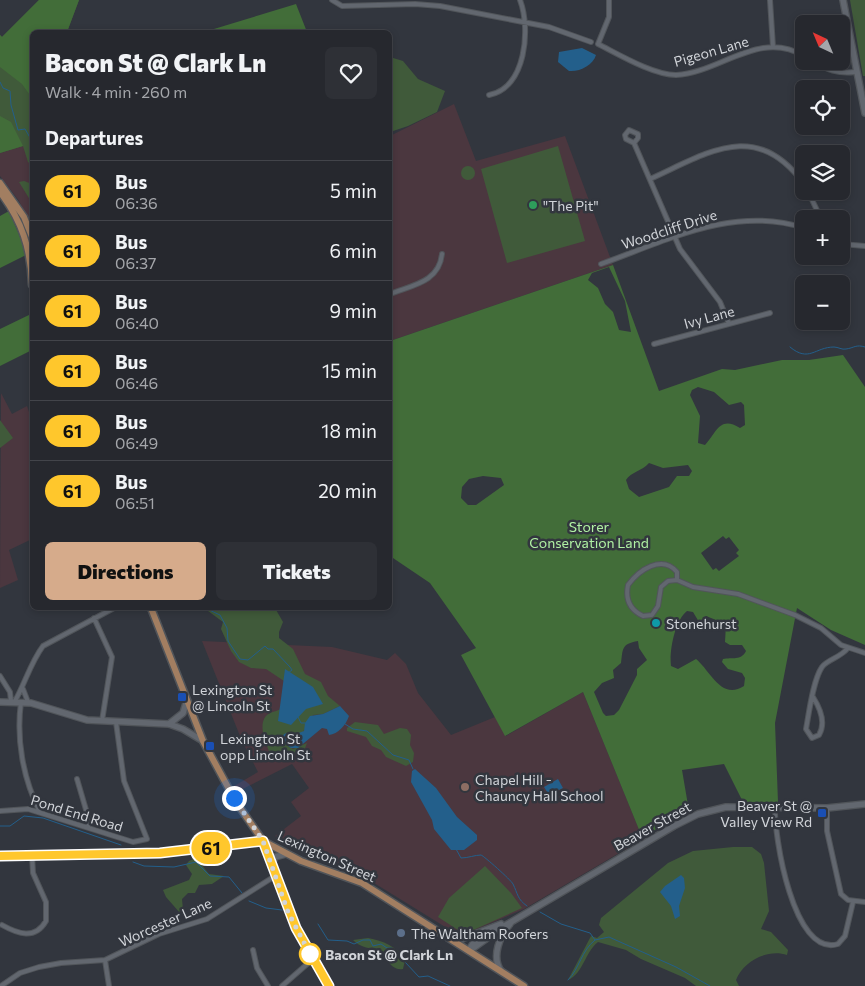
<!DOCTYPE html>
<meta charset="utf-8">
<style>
:root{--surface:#26282e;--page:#2e3036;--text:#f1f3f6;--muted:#a4a6aa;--line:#42444a;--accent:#d6ab8b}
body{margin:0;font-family:Commissioner,sans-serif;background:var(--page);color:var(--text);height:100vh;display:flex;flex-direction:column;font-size:19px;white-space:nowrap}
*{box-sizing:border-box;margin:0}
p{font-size:16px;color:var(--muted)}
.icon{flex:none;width:28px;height:28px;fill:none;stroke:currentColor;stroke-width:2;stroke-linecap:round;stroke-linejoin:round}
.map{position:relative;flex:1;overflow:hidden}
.drawer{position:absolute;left:30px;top:30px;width:362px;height:580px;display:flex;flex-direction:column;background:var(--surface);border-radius:8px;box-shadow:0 2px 8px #0003,0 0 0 1px var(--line)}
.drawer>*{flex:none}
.badge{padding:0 10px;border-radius:16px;font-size:18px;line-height:32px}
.needle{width:32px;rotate:316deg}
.fabs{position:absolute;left:795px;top:15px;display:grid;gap:10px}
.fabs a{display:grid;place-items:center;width:55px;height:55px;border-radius:8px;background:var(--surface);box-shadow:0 2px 8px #0003,0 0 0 1px var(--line);font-size:25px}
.you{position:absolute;width:25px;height:25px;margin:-12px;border:4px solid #fff;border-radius:50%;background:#1a73e8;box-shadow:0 0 0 8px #1a73e833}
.map>.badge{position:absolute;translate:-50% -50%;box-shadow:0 0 0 2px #fff}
h2{padding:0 15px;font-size:19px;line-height:45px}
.round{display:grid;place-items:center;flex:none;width:52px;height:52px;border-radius:8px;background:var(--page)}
.headline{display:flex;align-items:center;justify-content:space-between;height:85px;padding:0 15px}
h1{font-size:24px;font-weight:800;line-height:38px}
.button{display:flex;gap:10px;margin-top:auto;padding:10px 15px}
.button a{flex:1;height:58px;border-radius:8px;background:var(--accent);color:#111;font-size:20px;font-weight:800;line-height:58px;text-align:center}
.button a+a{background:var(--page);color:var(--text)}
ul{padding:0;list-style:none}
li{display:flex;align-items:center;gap:15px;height:60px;padding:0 15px;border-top:1px solid var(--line)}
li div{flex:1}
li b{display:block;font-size:19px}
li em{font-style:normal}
li .badge{min-width:55px;font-weight:700;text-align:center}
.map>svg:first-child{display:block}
</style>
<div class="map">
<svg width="865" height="986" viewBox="0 0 865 986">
<rect width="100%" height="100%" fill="#32363e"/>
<path fill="#4b373f" d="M454 104 476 161 565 136 613 265 390 341V136Z
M32 143V227L19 201 0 176V153Z
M1 393 12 414 27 406 32 421V539L9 550 18 580 0 588Z
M202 641 332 647 387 660 395 653 406 664 418 693 451 735 495 717 506 736 583 692 643 839 524 909 468 933H455L366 878 301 852 275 836 301 816 291 802 309 788 292 764 237 792 234 786 258 772 242 741Z"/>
<path fill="#405a3a" d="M39 0H79L67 32H32V165L28 162 23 146 0 153V35L2 37Z
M850 0H865V76H863Z
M390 57 403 61 418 79 445 91 437 112 408 126 390 132Z
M558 146 585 241 507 263 481 169Z
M461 173a7 7 0 1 1 14 0a7 7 0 1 1-14 0Z
M24 181 32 184V203L19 182Z
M0 420 13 438 0 448Z
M204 608H275L283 622 279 632V638L293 649 305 674 321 682 328 696 340 706 323 714 313 715 303 732 291 736 283 735 284 743 293 749 307 743 304 751 282 759 270 753C265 743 256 720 270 713 274 711 281 711 283 705 285 699 284 688 284 681L266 669 251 668 239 662 231 651 221 629 223 622Z
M355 722 378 725 384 734 400 728 407 729 411 735 410 745 414 753 413 762 406 766 386 757 381 750 372 746 366 737 347 731V728Z
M733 847H752L761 854 764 863 769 911 761 929 771 932 788 950 787 955C768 949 744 960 736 980L739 986H696L685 978 641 959 626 950 598 942C585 952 583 974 568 980L591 936 597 938 604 932 599 925 601 918 668 863 693 851Z
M196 858 209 874 224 876 212 884 199 885 195 893H188L182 899 183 910 180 913 166 897 163 890 189 880 192 874 186 865 189 861Z
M485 866 511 893 522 908 469 932 458 930 438 917 449 898Z
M368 938C383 941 397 946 405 960L403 969C391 971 387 957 378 952 370 947 360 948 353 940Z"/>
<path fill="#426d39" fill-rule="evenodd" d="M39 0H79L67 32H32V98L22 84 0 67V35L2 37Z
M296 4 307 32H204Z
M0 116 11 122 23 146 0 153Z
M9 211 23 244 26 255 0 268V216Z
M613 265 659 391 722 369 735 370 782 360H809L843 355 865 387V645L831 630 797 608 775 723 778 802H743L724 764 682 770 689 811 642 837 583 692 505 736 461 655 476 648 430 583 390 556V341ZM609 267 625 301 631 332 619 330 613 312 605 304 598 288 588 280 592 273ZM698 387 714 392 729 405 741 402 744 405 745 425 740 428C719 415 716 434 705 445L698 443 700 416 690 395 692 390ZM649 463 663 468 688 465 692 471 689 476H677L669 487 639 497 629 489 626 480C631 472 642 471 649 463ZM483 476 501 478 504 485 476 505H468L461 498 462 487 469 479ZM723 536 726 539 729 537 739 550 736 553 739 556 719 571 716 568 713 570 701 553ZM687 611 693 612 699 622 706 616 726 624 725 642 730 645H742L746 651C741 661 732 657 723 659L722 662 728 669 742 673 745 678 744 686C721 701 710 670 696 659L678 669 671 666C669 651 675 620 687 611ZM638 641 639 648 647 660 637 669V675L619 710 614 715 606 716 603 713 594 692 602 683 614 678 613 670 621 663C623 649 621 644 638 641Z
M31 314 32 350 0 366V329Z"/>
<path fill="#235f8b" d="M582 48 596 55C593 65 580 72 569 71L558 62 559 52Z
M285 669 313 687 323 704 306 709 291 725 278 721Z
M340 706 349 716C346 725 338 734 329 735L327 729 322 728 298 748H291L284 743 283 735 286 733 291 736 304 731 305 723 310 716 323 714Z
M415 769 436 788 457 817 477 835V840L464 850H451L434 829 432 820 411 782 412 771Z
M558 779 563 788 549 795 544 787Z
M681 875 684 878 685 888 679 906 680 916 675 919 671 906 660 892 665 886Z"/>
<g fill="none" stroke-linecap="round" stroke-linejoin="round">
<path stroke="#235f8b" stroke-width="1" d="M0 82 3 88 10 91 11 105 18 130 25 129 32 141
M32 169V168
M790 347C809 363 815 347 834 347 838 347 842 350 846 349 854 348 856 344 865 347
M205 608 220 615 227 628 228 641 240 659 248 660 265 646 268 649H273L290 667 292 670 288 673
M298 717 301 723H305
M345 724 353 729 367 731 393 755 409 760 413 769
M0 826H10L24 816 43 818 121 845
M456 849 461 858C468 858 475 855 481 855 484 856 511 880 513 884 518 894 517 899 527 906
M133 862 144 866 174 867 196 862 210 876 229 877 242 893
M249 901 266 908 282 910
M540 912 561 924 590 933 595 940 609 937 676 967 710 986
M318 924 328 940 347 941 354 944 363 940H370L373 946 381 944 387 948H392L419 977 428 976 450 986
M568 980C580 968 581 951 595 940"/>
<defs>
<path id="street" d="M332 0 342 6 415 4 440 6 549 27 591 42
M609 0V17L598 44C618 54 653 75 676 75 720 73 759 29 804 56
M770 0 773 47
M812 61C827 70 838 74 855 72
M489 95C526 88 531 29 520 0
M634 143 626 139 625 135 629 130 638 134V138L634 143 680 249 720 302 729 324
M650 179C708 153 756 118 804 184
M808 191 821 219
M841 244 865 246
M601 264C666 241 734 205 804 228
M390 294C413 285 439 282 442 254
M654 344 770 313
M677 580V572C662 554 639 570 628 585 625 600 630 610 643 616L652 615 658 606 661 587 668 581 677 580 693 587 738 594 795 615 821 628 841 645 865 653
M94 618 112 657 102 721
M0 676 10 692 11 701
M23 689 28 702
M813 697C820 708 826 723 819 735L812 738 806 729C809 713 813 680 822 667 828 659 840 658 848 648
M15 701C25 683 31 662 43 646L114 608
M21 702C16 739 23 779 40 812
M77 779 89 820 88 827
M775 807C774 835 793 958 838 944L845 936 853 902
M827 808V831L841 894 848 900 865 902
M0 811 28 809 133 842 147 839 124 781 116 722
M2 925C18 934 35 940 46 921V902L33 873 32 856
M253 950 257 968 268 986
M105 960 109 986
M1 986 20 973 39 967 61 963 105 960 159 934 207 919 275 876
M282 986 313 959"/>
<path id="secondary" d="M843 0 865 113
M0 702 31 703 87 720 169 724 183 729 203 741
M169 724 183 713 187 700
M263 841 296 928 329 986
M272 864 275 857 286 854
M452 939H462L501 924
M469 951C474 937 488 933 501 928L674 826 698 814 726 807 827 808 865 804
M469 951 493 934
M501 971C491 956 500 936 510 924"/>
<path id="primary" d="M0 183 24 217 32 237
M0 192C22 221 31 249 32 285
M151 608 203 741 236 802 263 841 301 861 362 883 524 986
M0 856 157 854 263 841"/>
</defs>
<use href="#street" stroke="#51555a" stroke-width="6"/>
<use href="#secondary" stroke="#51555a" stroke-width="8"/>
<use href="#primary" stroke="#51555a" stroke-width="9"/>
<use href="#street" stroke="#62676f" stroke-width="4"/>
<use href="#secondary" stroke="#62676f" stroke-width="5.5"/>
<use href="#primary" stroke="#a27e61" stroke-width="6"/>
</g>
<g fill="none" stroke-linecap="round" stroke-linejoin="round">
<defs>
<path id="line" d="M0 856 160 853 263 841 296 928 329 986"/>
</defs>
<use href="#line" stroke="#fff" stroke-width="11"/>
<use href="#line" stroke="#ffc72c" stroke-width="8"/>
<path stroke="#d1d4d9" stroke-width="5" stroke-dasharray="0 9" d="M234 798 263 841 288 912 310 954"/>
</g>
<circle fill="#2e9e5b" stroke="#32363e" stroke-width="2" cx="533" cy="205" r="5"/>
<circle fill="#0f9aa8" stroke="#32363e" stroke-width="2" cx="656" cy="623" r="5"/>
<g fill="#1a4fb4" stroke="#32363e" stroke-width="2">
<rect x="177" y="692" width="10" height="10" rx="2.5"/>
<rect x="205" y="741" width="10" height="10" rx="2.5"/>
<rect x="817" y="808" width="10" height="10" rx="2.5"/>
</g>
<circle fill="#8d6e63" stroke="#32363e" stroke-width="2" cx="465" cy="787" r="5"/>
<circle fill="#5c6f8a" stroke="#32363e" stroke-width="2" cx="401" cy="933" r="5"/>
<circle fill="#fff" stroke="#ffc72c" stroke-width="2.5" cx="310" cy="954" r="10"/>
<g text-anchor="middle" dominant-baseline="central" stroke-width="5" stroke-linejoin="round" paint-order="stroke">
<g font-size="14" fill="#d1d4d9" stroke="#32363e">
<text transform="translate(711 51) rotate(-16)">Pigeon Lane</text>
<text transform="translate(669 229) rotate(-18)">Woodcliff Drive</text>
<text transform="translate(709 317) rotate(-15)">Ivy Lane</text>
<text transform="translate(77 813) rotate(17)">Pond End Road</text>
<text transform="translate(652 826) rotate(-29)">Beaver Street</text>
<text transform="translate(327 856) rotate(24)">Lexington Street</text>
<text transform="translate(165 922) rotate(-24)">Worcester Lane</text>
</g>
<g font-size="14" fill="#d1d4d9" stroke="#32363e" text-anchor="start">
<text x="543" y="205">"The Pit"</text>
<text x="666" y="623">Stonehurst</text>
<text x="192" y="689">Lexington St<tspan x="192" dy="16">@ Lincoln St</tspan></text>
<text x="220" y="738">Lexington St<tspan x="220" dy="16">opp Lincoln St</tspan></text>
<text x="475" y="779">Chapel Hill -<tspan x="475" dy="16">Chauncy Hall School</tspan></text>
<text x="812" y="805" text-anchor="end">Beaver St @<tspan x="812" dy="16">Valley View Rd</tspan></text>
<text x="411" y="933">The Waltham Roofers</text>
</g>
<g font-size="14" fill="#b0f1a3" stroke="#32363e">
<text x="589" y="526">Storer<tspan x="589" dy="16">Conservation Land</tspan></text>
</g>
<g font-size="14" font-weight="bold" fill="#d1d4d9" stroke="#32363e" text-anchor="start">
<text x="325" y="954">Bacon St @ Clark Ln</text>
</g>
</g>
</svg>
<div class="fabs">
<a><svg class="needle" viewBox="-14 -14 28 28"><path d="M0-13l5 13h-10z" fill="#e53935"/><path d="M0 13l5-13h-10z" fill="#a4a6aa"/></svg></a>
<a><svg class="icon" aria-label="locate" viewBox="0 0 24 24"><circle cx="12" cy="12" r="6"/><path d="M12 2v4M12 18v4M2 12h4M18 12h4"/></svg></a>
<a><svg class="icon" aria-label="layers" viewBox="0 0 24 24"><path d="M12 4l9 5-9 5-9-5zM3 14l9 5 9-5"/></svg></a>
<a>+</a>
<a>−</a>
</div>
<div class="you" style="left:234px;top:798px"></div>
<b class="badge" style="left:211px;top:848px;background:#ffc72c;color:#111">61</b>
<section class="drawer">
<div class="headline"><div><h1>Bacon St @ Clark Ln</h1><p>Walk · 4 min · 260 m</p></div><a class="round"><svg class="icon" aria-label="heart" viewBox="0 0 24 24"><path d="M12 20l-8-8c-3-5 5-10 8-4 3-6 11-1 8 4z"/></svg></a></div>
<h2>Departures</h2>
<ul>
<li><span class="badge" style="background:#ffc72c;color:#111">61</span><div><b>Bus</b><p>06:36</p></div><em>5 min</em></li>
<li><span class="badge" style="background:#ffc72c;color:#111">61</span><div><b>Bus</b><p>06:37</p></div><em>6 min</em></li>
<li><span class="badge" style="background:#ffc72c;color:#111">61</span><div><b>Bus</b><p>06:40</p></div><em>9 min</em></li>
<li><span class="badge" style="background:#ffc72c;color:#111">61</span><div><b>Bus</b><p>06:46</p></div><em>15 min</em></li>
<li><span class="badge" style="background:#ffc72c;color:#111">61</span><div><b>Bus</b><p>06:49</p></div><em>18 min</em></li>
<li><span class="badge" style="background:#ffc72c;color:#111">61</span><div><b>Bus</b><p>06:51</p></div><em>20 min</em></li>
</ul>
<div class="button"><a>Directions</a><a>Tickets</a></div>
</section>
</div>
